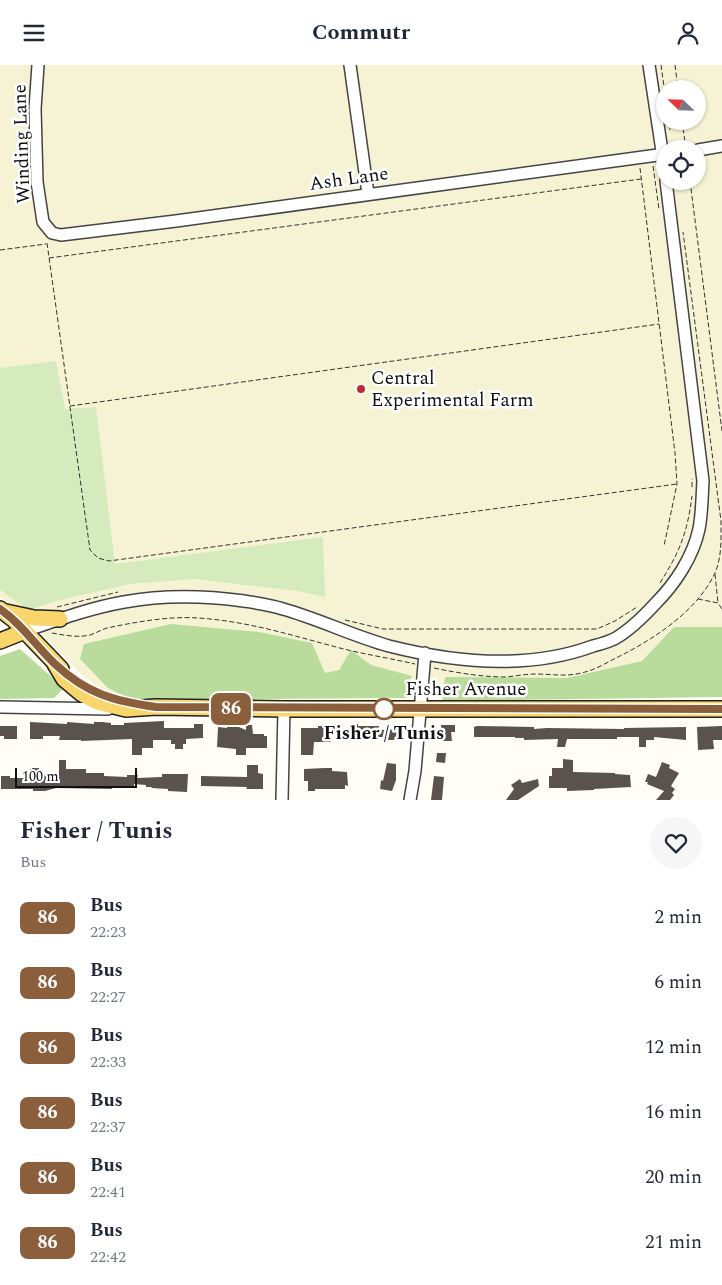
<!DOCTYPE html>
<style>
:root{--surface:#fff;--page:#f6f6f7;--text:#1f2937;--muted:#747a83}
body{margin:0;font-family:Spectral,serif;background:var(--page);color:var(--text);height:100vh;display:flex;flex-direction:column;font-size:19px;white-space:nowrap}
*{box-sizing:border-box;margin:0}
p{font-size:16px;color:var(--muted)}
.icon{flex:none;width:28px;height:28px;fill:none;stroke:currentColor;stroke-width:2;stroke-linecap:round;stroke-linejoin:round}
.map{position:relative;height:735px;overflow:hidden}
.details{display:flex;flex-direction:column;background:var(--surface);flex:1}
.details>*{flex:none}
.badge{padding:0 10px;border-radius:8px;font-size:18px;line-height:32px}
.needle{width:32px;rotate:293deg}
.buttons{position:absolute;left:656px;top:15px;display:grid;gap:10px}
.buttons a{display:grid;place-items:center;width:50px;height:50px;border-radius:50%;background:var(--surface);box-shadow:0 1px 4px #0004;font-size:25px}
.scale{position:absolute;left:15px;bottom:12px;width:122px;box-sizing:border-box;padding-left:5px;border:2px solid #111;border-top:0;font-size:14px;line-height:18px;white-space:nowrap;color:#111;-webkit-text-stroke:4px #fff;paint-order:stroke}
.map>.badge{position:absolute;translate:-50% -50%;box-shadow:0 0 0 2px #fff}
.round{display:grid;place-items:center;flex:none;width:52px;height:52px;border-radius:26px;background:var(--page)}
.summary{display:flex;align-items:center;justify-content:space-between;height:85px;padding:0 20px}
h1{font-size:24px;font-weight:700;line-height:38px}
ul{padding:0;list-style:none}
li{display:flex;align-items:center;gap:15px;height:65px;padding:0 20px}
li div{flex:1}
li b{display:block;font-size:19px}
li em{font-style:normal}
li .badge{min-width:55px;font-weight:700;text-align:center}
header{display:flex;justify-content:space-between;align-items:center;height:65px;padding:0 20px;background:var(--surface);font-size:22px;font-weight:700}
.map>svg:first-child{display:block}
</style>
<header><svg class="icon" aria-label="menu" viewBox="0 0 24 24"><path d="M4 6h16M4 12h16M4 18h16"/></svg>Commutr<svg class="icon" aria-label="person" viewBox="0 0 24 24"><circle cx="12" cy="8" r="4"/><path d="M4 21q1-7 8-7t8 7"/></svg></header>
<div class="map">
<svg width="722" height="735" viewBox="0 0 722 735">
<rect width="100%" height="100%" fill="#fffdf5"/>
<path fill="#f6f3d4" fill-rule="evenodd" d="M0 0H722V632L110 629 85 613 32 558 17 544 0 532ZM665 24H698V56H665ZM665 84H698V116H665Z"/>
<path fill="#d5ebbd" d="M56 296 65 344 96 342 115 499 323 472 325 532 298 526 194 514 130 519 56 536 28 545 0 525V303Z"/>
<path fill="#b9dc9c" d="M171 559 259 567 312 578 325 608 339 605 351 585 371 600 412 611 407 621 409 633 132 635 108 623 80 594 84 579Z
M674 562H722V632L442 636 445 612 567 613 642 596Z
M20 584 64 623 54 633 0 634V591Z"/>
<path fill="#5a524d" d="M164 656V663H194V659H203V673L186 674V679H183V684H175V679H171V675H153V683H142V690H132V674L81 676V675H59L60 671H43V674H30V657L67 659V657L94 659V657H102L111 658V660H124V658Z
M349 659H358V661H379V665L397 664V675H386V672H353V669H350Z
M227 660H234L246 665V660H252L253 669H264V671H267V683H246V690H236V684L217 682 218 662 227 663Z
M441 660H455V667H451L452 676H441Z
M0 661H17V674H4V671H0Z
M318 661H331V677H314L313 690H301V663H318Z
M477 661 534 662V664L547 663 624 664V663L686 662V675L654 672V675H646V682H639V672H617V674H567L565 682H557L558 674 524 675V673H515V672H474V662Z
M722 661V675H713L714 684 698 685 697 662Z
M437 688H446L445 698 436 697Z
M563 694 573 695V707L615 708V709L630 710 631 722 594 724V725L567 726V723H549V711H552V703H563Z
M59 695H66V704H86V708H104V711L127 712V710H138L137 713 162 712V709H188L187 727 168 726V724L151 723 152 722H146V720L134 719V722L116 721V722H112V724L56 723 45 726H33V724H1V711H10V713H30V704H32V703H39V710L59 711Z
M662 697 670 700 669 703 679 708 671 721 675 724 672 728 674 730 670 735H656L664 726 647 719 648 717H645L648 709 656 712Z
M387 698 396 699V715L392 726 380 724 381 715 383 716Z
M247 700H258V708L263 709V724H246L247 722 201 721V711L247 712Z
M325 703H332V706L347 707 348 721 345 720V724H315V726H308V716H304V704Z
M434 711 444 712 442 735H431Z
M520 714 522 718 538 714 539 721 518 735H506L514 724 511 720Z"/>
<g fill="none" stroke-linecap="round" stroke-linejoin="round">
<defs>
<path id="minor" d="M38 0 35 44 37 117 43 157 52 168 61 170 176 156 665 89
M350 0 368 129
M649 0 665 106
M698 85 722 81
M25 566C57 555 90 543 124 537 162 530 207 531 244 536 257 538 271 540 283 544 319 554 353 571 389 581 456 598 528 605 593 581 601 579 609 577 616 573 631 564 643 552 655 539 675 519 693 492 699 464 702 449 702 432 703 416L666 116
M0 642 108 644
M282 735 284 644
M410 735 415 706 425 588"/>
<path id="major" d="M0 544 14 555 61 604
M6 547 34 553 60 554
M0 576 25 566
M55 599 64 614 82 629 97 637 126 644 156 642 284 644H722"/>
</defs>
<use href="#minor" stroke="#444" stroke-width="14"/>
<use href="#major" stroke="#222" stroke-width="18"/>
<path stroke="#333" stroke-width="1" stroke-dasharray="5 2.5" stroke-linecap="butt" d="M661 0 665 29
M675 0 678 24
M668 56 670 65
M682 56 686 84
M653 101 659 144
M640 103 675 388 677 419 664 481
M690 116 722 366
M47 178 90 485 98 493 109 496 677 419
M0 185 46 179
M49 193 641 114
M70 341 659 259
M692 422V414
M715 509 718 538
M660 518C680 486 687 469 692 431
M698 534 718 538 722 544
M57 542 118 527
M345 555 383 564H597L615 556 637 542
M52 568C64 570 77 573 90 570 96 568 101 565 107 563 136 557 168 551 198 553 246 556 291 570 336 582 362 589 389 593 415 599
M434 603C458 608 482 612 506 612 516 611 526 609 536 609 551 609 566 612 581 608 592 606 603 600 612 595 651 576 696 548 715 508 722 492 721 473 721 456L683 167"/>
<use href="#minor" stroke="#fff" stroke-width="11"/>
<use href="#major" stroke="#f9d66b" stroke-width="15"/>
</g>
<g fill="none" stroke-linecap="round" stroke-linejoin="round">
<defs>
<path id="line" d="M0 544C22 559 36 581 55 599 87 629 114 636 156 642L722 644"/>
</defs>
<use href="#line" stroke="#fff" stroke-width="11"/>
<use href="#line" stroke="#8b5e3c" stroke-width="8"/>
</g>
<circle fill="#c4262e" stroke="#fff" stroke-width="2" cx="361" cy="324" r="5"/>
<circle fill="#fff" stroke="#8b5e3c" stroke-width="2.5" cx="384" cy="644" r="10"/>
<g text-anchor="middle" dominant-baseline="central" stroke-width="5" stroke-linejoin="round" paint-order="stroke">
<g font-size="19" fill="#111" stroke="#fff">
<text transform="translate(22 79) rotate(-92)">Winding Lane</text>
<text transform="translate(349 114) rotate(-8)">Ash Lane</text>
<text x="466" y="624">Fisher Avenue</text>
</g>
<g font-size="19" fill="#111" stroke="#fff" text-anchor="start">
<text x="371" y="313">Central<tspan x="371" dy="22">Experimental Farm</tspan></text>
</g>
<g font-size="19" font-weight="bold" fill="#111" stroke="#fff">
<text x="384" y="668">Fisher / Tunis</text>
</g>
</g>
</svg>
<div class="buttons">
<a><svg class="needle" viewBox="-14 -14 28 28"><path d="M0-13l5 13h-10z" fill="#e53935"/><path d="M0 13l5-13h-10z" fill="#747a83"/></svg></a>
<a><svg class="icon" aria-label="locate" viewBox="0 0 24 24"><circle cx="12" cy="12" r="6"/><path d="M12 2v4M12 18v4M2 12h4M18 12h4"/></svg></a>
</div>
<div class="scale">100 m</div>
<b class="badge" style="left:231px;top:644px;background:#8b5e3c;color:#fff">86</b>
</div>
<section class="details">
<div class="summary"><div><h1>Fisher / Tunis</h1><p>Bus</p></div><a class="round"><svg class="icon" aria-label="heart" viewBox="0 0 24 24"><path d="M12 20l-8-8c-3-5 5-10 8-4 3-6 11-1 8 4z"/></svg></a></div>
<ul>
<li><span class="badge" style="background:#8b5e3c;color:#fff">86</span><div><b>Bus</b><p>22:23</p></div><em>2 min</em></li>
<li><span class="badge" style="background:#8b5e3c;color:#fff">86</span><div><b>Bus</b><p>22:27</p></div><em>6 min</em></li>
<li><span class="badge" style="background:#8b5e3c;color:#fff">86</span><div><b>Bus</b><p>22:33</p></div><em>12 min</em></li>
<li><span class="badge" style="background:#8b5e3c;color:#fff">86</span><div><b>Bus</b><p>22:37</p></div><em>16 min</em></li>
<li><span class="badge" style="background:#8b5e3c;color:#fff">86</span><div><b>Bus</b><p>22:41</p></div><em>20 min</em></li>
<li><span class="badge" style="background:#8b5e3c;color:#fff">86</span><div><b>Bus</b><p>22:42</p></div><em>21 min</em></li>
</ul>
</section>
